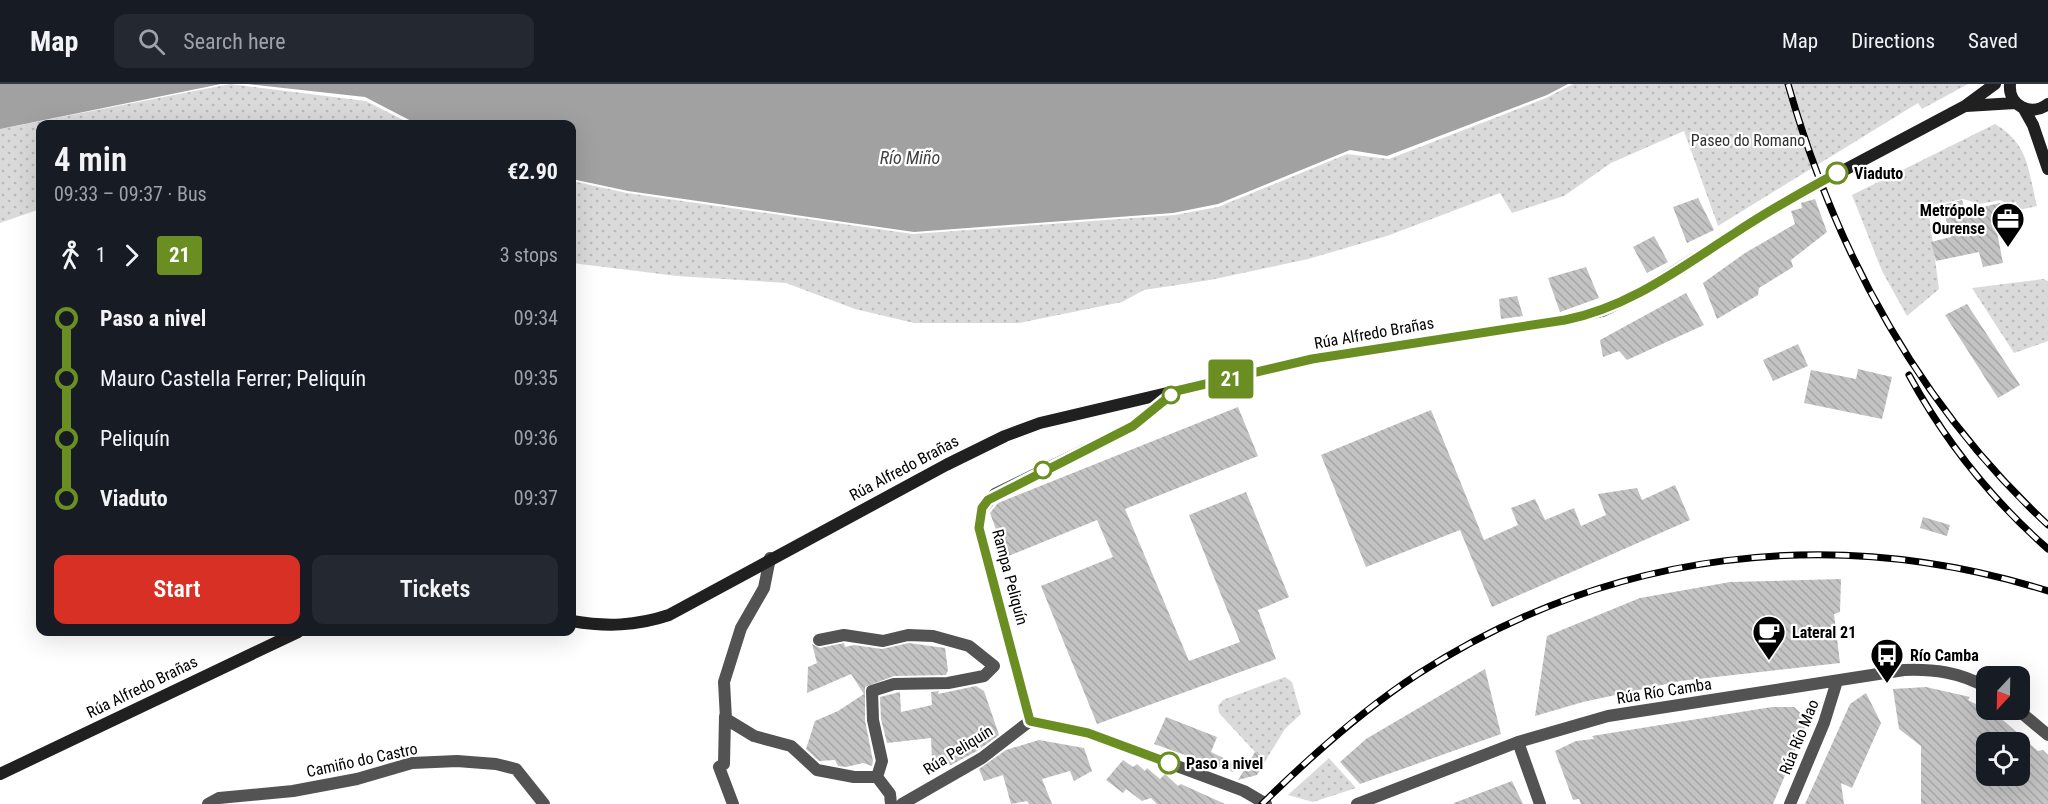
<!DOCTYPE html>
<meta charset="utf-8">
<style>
:root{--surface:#171b24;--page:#242831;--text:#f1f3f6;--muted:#9ea1a6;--line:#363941;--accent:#d93025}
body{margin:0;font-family:"Roboto Condensed",sans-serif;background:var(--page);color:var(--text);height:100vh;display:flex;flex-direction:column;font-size:22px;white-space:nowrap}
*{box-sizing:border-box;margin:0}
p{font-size:20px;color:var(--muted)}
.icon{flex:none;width:33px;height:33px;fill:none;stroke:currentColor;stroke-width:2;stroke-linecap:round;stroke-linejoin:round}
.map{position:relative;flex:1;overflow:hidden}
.drawer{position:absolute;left:36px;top:36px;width:540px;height:516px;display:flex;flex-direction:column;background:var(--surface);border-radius:12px;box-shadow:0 6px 24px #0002}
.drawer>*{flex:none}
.badge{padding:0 12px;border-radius:4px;font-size:21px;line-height:39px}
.needle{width:39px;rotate:202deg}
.buttons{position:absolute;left:1976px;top:582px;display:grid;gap:12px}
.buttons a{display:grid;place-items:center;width:54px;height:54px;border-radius:12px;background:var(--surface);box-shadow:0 6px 24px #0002;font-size:30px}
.map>.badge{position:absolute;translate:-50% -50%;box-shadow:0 0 0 3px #fff}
.legs{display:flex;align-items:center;gap:9px;height:66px;padding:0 18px;font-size:20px}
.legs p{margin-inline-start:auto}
.summary{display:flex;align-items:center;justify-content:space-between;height:102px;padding:0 18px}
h1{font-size:33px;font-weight:600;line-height:45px}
.primary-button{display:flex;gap:12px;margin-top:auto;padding:12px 18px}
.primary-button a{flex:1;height:69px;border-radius:12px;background:var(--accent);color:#fff;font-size:24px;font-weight:600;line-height:69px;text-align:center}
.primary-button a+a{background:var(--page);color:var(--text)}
ul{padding:0 18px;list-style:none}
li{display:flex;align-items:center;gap:21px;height:60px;font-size:22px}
li i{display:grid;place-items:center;width:9px;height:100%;margin:0 8px;background:currentColor}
li i::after{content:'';width:15px;height:15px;margin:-8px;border:4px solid;border-radius:50%;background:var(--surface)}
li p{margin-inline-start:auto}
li:first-child i{background:linear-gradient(#0000 50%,currentColor 0)}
li:last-child i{background:linear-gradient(currentColor 50%,#0000 0)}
header{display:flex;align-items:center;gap:36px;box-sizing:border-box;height:84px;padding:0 30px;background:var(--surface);border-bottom:2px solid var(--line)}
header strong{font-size:28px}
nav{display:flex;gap:33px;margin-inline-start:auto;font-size:21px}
.search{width:420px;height:54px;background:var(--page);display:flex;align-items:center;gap:15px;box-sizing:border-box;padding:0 21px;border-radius:12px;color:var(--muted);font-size:22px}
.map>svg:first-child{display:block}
</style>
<header>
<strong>Map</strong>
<div class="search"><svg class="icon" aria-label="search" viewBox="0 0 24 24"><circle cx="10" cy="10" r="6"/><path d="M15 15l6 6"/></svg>Search here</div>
<nav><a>Map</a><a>Directions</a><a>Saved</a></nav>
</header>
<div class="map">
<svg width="2048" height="720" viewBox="0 0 2048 720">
<defs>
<pattern id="green-dots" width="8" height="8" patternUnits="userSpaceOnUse" patternTransform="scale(1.5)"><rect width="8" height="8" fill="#dadada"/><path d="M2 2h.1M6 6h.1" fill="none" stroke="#b9b9b9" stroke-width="1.8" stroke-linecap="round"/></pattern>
<pattern id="building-back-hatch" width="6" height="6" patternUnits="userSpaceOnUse" patternTransform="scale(1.5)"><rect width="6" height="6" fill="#c3c3c3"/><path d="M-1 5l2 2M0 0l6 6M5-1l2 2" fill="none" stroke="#a6a6a6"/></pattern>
</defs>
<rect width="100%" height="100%" fill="#fff"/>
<path fill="url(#green-dots)" d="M230 0 366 17 411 40H40V125L0 139V45Z
M1573 0H1968L1922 25 1918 19 1718 142 1684 47 1611 79 1564 112 1512 129 1500 109 1387 152 1308 175 1210 196 1144 206 1122 218 1019 239H914L855 225 786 199 677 192 572 179V97L627 109 913 150 1175 131 1218 123 1347 70 1389 75 1546 14Z
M1995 40C2029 60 2028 86 2037 122L2018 126 2016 118 2006 120 2001 116 1980 120 1963 115 1928 122 1939 205 1907 232 1882 187 1852 111Z
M2043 195 2048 197V257L2014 269 1972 204Z
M1285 593 1292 598 1301 630 1285 645 1267 674 1255 668 1219 629 1218 622 1223 616Z
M1329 674 1356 704 1313 718 1288 711Z"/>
<path fill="#a1a1a1" d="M0 0H221L0 45Z
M248 0H1568L1547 11 1387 72 1350 66 1218 120 1173 129 914 148 628 107 572 95V40H417L365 13Z"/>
<path fill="url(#building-back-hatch)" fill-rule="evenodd" d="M1698 114 1714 146 1687 159 1673 123Z
M1815 115 1827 148 1791 176 1793 183 1759 204 1758 211 1717 235 1703 199 1745 169 1795 140 1791 127 1802 124 1801 119Z
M1962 116 1965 127 2000 119 2004 136 1998 137 2000 142 1996 143 2003 179 1983 183 1979 168 1936 177 1931 158 1951 153 1942 121Z
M1654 152 1668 178 1647 189 1633 163Z
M1586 183 1599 214 1560 228 1548 194Z
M1686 209 1704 241 1627 276 1619 267 1603 273 1600 256Z
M1517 212 1523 232 1501 235 1499 215Z
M1967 220 2020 301 1998 314 1945 231Z
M1798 260 1808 282 1773 297 1763 276Z
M1858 285 1892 293 1882 335 1804 319 1811 286 1856 295Z
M1238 323 1258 372 1125 425 1189 577 1240 558 1189 431 1246 408 1289 513 1258 526 1276 575 1097 640 1041 502 1113 473 1097 436 1006 473 990 429 998 419Z
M1431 326 1484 456 1518 441 1511 424 1535 415 1545 436 1574 424 1581 442 1606 431 1598 410 1637 404 1642 416 1675 401 1690 436 1492 523 1460 446 1366 483 1321 371Z
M1923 433 1950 441 1947 452 1920 444Z
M1841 495 1840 528 1834 530 1840 579 1680 597 1583 618 1535 632 1547 552 1640 514 1730 498Z
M844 559 845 563 854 561 882 565 909 559 945 564 948 586 946 591 894 592 865 603V636L873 677 872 682 863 679 846 683 838 682 835 676 819 677 806 665 815 637 838 627 864 610 851 590 807 609 808 583 817 579 812 560 820 564Z
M1485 585 1501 650 1360 700 1340 678 1366 655Z
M976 602 984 607 999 651 977 667 951 681 932 675 931 654 887 659 881 635 880 613 900 608 901 628 932 621 931 608 939 607 938 610Z
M1926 603 1970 613 1968 616 1997 631 2038 667 2043 666 2048 671V720H1921V662L1899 645 1893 605ZM1986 658H2019V692H1986Z
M1866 609 1881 639 1852 704 1841 699 1844 720H1805L1850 620Z
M1772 623H1794L1804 632 1805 643 1773 720H1581L1579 715 1573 716 1555 667 1576 657 1594 655 1592 652Z
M1166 633 1217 653 1211 668 1236 680 1233 688 1154 660Z
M1039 656 1084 664 1092 687 1074 697 1070 687 1042 695 1052 720H1029L1027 717 1011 720 1003 691 984 697 979 685 1006 666Z
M1255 668 1267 674 1257 691 1238 696Z
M1123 676 1133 683 1137 680 1145 687 1147 684 1160 695 1165 690 1178 702 1181 700 1225 720H1157L1151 714 1142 717 1126 705 1123 709 1106 696Z
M1512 697 1523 720H1454V719Z"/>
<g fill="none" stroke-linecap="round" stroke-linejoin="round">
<path stroke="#535353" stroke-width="12" d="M770 474 764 504 741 544 724 598 726 635 754 652 791 662 817 686 854 693H877L890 710 891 720
M819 556 844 551 883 557 908 551 933 552 969 562 994 582
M2018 626 2048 651
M725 632 724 680 719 683 733 720
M1030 637 979 444 982 425 995 410 1133 342 1176 307
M1030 637 1088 649 1244 707 1266 720
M1518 658 1540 720
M877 693 882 677 873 636 872 607 894 600 948 599 984 592 994 582
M208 720 219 714 293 707 357 695 412 679 457 677 496 680 516 685 544 720
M902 720 982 674 1030 637
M1357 720 1518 658 1608 632 1904 586C1934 585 1959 588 1986 603
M1790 720 1824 639 1837 597"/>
<path stroke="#202020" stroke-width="12" d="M2010 0C2008 22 2031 33 2048 20
M1966 22 2015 19
M2024 25 2033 41 2048 85
M572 537C606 543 636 542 669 531L946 381 1005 352 1040 339 1312 275 1565 236 1602 227 1638 210 1786 117 1965 22 1995 0
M0 690 298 548"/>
<defs>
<path id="rail" d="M1788 0C1836 169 1919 321 2048 441
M1909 291C1945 357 1991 415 2048 465
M1262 720C1310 673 1361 627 1418 590 1609 467 1832 439 2048 507"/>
</defs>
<use href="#rail" stroke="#000" stroke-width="7"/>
<use href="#rail" stroke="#fff" stroke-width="4.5" stroke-dasharray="14" stroke-linecap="butt"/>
</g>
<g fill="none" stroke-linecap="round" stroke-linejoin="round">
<defs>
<path id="line-1" d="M1169 679 1088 649 1030 637 979 444 982 424 988 416 1133 342 1176 307 1312 275 1565 236C1630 223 1680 184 1735 149 1768 127 1802 108 1837 89"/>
</defs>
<use href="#line-1" stroke="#fff" stroke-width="14"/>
<use href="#line-1" stroke="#6b8e23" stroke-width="9"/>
</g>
<defs>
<symbol id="office-pin" viewBox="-11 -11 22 30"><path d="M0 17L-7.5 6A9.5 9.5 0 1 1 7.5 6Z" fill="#000" stroke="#fff"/><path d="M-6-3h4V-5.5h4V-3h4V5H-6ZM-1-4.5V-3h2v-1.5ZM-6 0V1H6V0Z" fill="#fff"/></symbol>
<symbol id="cafe-pin" viewBox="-11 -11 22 30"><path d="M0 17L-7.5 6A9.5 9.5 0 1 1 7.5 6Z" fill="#000" stroke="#fff"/><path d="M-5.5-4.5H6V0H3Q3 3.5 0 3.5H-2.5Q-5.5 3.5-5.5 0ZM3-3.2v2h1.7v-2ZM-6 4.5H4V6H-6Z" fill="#fff"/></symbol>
<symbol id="bus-pin" viewBox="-11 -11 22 30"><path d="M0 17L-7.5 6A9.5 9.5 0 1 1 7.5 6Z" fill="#000" stroke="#fff"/><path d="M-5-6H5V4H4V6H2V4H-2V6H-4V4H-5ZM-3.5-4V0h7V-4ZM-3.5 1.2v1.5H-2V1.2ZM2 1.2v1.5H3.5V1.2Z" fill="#fff"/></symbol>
</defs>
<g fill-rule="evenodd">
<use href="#office-pin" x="1989" y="116" width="38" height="52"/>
<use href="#cafe-pin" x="1750" y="529" width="38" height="52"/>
<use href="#bus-pin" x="1868" y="552" width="38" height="52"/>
</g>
<g fill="#fff" stroke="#6b8e23" stroke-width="3">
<circle cx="1837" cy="89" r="10"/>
<circle cx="1171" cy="311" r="8"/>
<circle cx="1043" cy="386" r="8"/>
<circle cx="1169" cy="679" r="10"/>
</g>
<g text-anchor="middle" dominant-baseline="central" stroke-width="4.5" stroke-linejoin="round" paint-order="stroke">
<g font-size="16" fill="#313131" stroke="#fff">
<text x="1748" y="56">Paseo do Romano</text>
</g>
<g font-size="16" font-weight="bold" fill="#000" stroke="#fff" text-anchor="start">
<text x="1854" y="89">Viaduto</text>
<text x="1186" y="679">Paso a nivel</text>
</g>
<g font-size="16" font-weight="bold" fill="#000" stroke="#fff" text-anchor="start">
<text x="1985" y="126" text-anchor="end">Metrópole<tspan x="1985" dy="18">Ourense</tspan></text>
<text x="1792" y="548">Lateral 21</text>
<text x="1910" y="571">Río Camba</text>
</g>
<g font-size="16" fill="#000" stroke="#fff">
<text transform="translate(1374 249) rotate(-10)">Rúa Alfredo Brañas</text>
<text transform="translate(904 384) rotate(-28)">Rúa Alfredo Brañas</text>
<text transform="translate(1010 493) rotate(75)">Rampa Peliquín</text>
<text transform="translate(142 603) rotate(-26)">Rúa Alfredo Brañas</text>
<text transform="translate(1664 607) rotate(-9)">Rúa Río Camba</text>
<text transform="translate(1799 653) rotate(-68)">Rúa Río Mao</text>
<text transform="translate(958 666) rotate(-32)">Rúa Peliquín</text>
<text transform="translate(362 676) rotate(-12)">Camiño do Castro</text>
</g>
<g font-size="18" font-style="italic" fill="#424242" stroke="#fff">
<text x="910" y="73">Río Miño</text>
</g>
</g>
</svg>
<div class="buttons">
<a><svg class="needle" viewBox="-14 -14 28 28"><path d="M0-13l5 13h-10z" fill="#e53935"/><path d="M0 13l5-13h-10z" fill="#9ea1a6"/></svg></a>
<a><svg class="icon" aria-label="locate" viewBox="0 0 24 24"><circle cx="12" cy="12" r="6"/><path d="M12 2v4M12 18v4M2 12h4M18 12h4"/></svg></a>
</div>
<b class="badge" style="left:1231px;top:295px;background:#6b8e23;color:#fff">21</b>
<section class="drawer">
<div class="summary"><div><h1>4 min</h1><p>09:33 – 09:37 · Bus</p></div><b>€2.90</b></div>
<div class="legs"><svg class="icon" aria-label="walk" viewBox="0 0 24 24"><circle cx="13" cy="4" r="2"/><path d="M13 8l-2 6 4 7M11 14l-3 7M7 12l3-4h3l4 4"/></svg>1<svg class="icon" aria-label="forward" viewBox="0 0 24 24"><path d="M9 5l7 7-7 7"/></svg><b class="badge" style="background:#6b8e23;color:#fff">21</b><p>3 stops</p></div>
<ul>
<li><i style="color:#6b8e23"></i><b>Paso a nivel</b><p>09:34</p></li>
<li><i style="color:#6b8e23"></i><span>Mauro Castella Ferrer; Peliquín</span><p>09:35</p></li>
<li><i style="color:#6b8e23"></i><span>Peliquín</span><p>09:36</p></li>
<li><i style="color:#6b8e23"></i><b>Viaduto</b><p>09:37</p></li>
</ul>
<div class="primary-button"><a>Start</a><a>Tickets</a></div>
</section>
</div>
